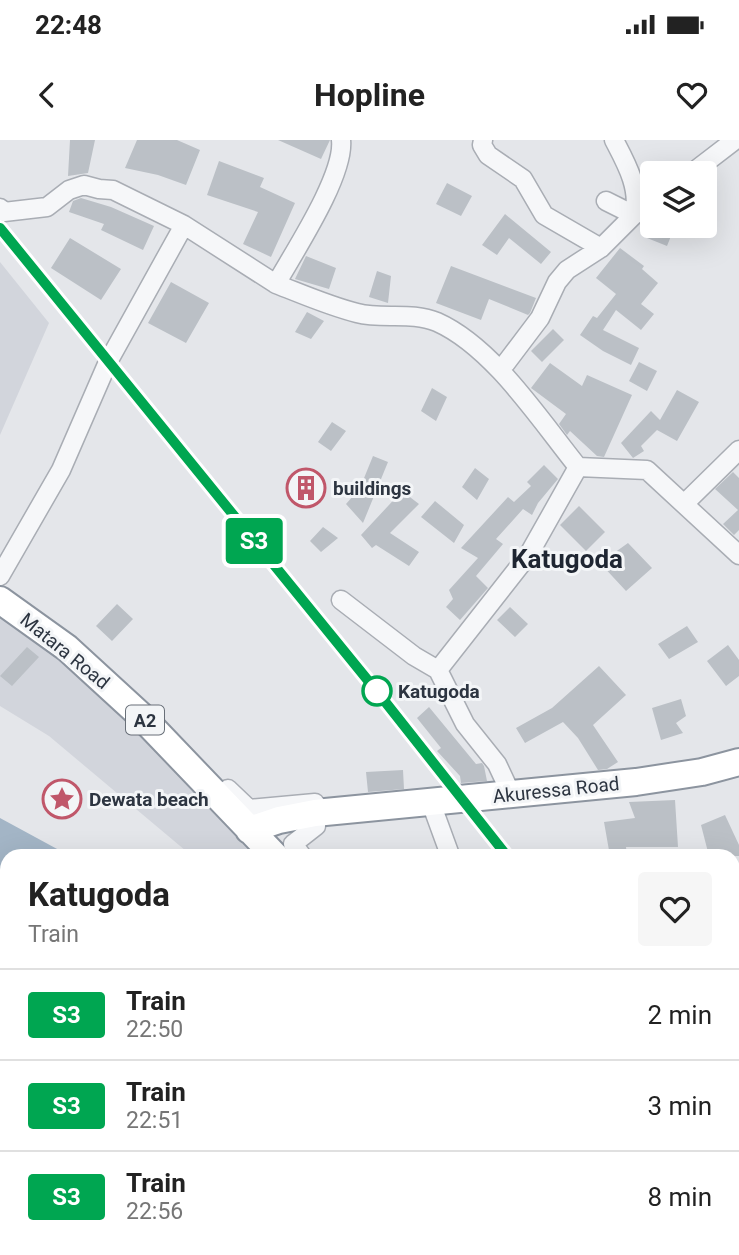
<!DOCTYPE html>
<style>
:root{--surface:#fff;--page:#f6f6f6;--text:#222;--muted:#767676;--line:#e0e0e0}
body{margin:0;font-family:Roboto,sans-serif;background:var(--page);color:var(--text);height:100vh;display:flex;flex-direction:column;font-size:26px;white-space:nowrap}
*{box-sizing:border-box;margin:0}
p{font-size:23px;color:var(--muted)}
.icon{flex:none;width:38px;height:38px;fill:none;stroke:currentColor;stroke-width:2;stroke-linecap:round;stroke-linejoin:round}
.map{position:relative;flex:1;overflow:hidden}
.panel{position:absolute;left:0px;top:709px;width:740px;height:408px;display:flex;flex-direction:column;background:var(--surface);border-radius:21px 21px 0 0;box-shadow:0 7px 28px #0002}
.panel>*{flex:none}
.badge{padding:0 14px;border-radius:5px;font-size:24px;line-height:46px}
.fabs{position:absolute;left:640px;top:21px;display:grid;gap:14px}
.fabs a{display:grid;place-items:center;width:77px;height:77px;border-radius:7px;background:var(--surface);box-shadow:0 7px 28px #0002;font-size:35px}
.map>.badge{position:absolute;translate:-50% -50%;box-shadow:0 0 0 4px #fff}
.round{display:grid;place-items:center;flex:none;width:74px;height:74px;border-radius:7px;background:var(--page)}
.summary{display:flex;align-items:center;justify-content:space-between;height:119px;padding:0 28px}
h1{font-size:33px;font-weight:700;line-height:52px}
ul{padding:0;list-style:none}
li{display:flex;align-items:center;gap:21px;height:91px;padding:0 28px;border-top:2px solid var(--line)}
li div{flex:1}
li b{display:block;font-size:26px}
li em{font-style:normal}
li .badge{min-width:77px;font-weight:700;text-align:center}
.status{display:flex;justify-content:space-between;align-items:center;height:49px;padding:0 35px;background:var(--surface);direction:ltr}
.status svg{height:19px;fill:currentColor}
header{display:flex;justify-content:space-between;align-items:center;height:91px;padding:0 28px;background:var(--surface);font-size:32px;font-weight:700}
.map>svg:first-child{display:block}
</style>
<div class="status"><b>22:48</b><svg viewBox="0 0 49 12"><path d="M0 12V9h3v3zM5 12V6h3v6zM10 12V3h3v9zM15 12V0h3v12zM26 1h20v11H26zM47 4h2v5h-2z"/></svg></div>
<header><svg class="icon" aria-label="back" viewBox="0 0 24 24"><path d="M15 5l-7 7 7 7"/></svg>Hopline<svg class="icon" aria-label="heart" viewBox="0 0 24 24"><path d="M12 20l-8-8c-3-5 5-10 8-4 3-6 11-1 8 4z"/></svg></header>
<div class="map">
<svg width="739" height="1115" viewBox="0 0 739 1115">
<rect width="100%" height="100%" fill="#e4e6ea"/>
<path fill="#d2d5dc" d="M0 122 49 183 0 295Z
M0 460 275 716H192L49 596 0 566Z"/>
<path fill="#a3b5c6" d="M0 678 70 716H7V1110H491L498 1115H0Z"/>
<path fill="#bbc0c6" d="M70 0H95L88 33 68 36Z
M137 0H177L200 10 186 45 158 35 125 28Z
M278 0H330L321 19Z
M219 21 264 38 260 47 295 63 271 117 243 104 258 72 207 55Z
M447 43 472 56 461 76 436 64Z
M81 58 111 67 154 86 143 110 101 90 104 84 69 72 73 61Z
M505 74 551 112 541 124 509 98 497 115 482 105Z
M651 86H675L667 106 647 98Z
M70 98 121 129 101 160 51 128Z
M620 108 644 126 642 129 658 143 641 164 654 174 641 190 616 170 603 190 639 208 631 225 603 211 580 195 593 176 597 178 616 154 596 138Z
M306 116 336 128 329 149 295 139Z
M451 126 536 158 530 173 528 175 489 159 481 180 436 163Z
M377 131 391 136 388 163 369 157Z
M171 142 209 163 186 203 148 183Z
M307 172 324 181 311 199 295 192Z
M553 189 564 200 542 222 531 211Z
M639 222 657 231 647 251 629 241Z
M550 223 582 246 587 235 632 255 604 317 597 316 570 291 567 295 559 284 566 274 531 248Z
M432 248 447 257 436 281 421 271Z
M677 250 699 262 677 301 657 290 641 306 644 311 633 318 621 303 651 271 660 280Z
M332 282 346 291 331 311 318 302Z
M373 316 388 322 363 383 346 364 360 348Z
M544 325 558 339 538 363 532 375 523 369 496 399 503 404 476 436 488 448 460 480 446 467 453 459 449 450 478 418 461 408 508 357 514 362 531 346 527 342Z
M475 328 489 339 477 360 462 347Z
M302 329 325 350 310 367 287 346Z
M733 332 739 338V390L734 395 723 384 738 370 715 349Z
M402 351 419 364 390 393 419 412 409 426 376 405 372 408 361 395Z
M435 361 464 385 454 403 421 377Z
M579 366 605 392 586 411 560 385Z
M323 387 338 398 321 412 310 401Z
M628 403 652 428 626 451 600 423Z
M117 464 133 479 112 501 96 486Z
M510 467 528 484 515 497 497 480Z
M687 486 698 502 669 519 658 504Z
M728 505 739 520V536L726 546 707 521Z
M27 507 39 517 12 546 0 536Z
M599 526 626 555 593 585 618 622 607 629 598 630 578 598 563 582 525 603 516 588 552 568Z
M681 559 686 576 676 583 683 593 661 600 652 568Z
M429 567 476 624 482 623 484 626 487 641 461 643 460 636 437 611 441 608 417 578Z
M403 630 404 649 368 652 366 632Z
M675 660 678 707H626L627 716H610L604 682 635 678 629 662Z
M725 675 739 705V716H709L701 685Z"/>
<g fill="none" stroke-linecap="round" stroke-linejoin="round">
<defs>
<path id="minor" d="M483 0 482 5 488 15 523 39 544 75 601 108
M692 33 735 0
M606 61 634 75C641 49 626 23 614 0
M0 68 4 72 47 67 69 50 84 45 99 49 113 50 184 85 276 144C294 112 345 35 341 0
M276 144C302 154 329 166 357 173 383 180 411 171 437 182 493 207 540 280 578 327L647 330 739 415
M499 229 506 223 540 178 557 142 567 130 601 108 634 75 653 62
M684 364 739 310
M0 436 61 330 108 222 184 85
M341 460 414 516 438 530 465 584 497 624 511 654
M438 530 529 414 578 327
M228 649 249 669 315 663 316 686 293 704 302 716
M431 663 450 715 446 716
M733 872 739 866
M733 902 739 907"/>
<path id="highway" d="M0 460 67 508 139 574 275 716
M249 690 279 680 315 673 636 642 702 632 739 622
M595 1110 599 1115
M619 1110 624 1115"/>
</defs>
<use href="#minor" stroke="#a9adb4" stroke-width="21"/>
<use href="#highway" stroke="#8c949f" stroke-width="30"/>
<use href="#minor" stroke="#f6f7f9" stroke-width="18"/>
<use href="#highway" stroke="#fff" stroke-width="26"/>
<defs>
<path id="rail" d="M0 88 379 554 507 716
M733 995 739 1002"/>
</defs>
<use href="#rail" stroke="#7f8692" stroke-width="7"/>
<use href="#rail" stroke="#f3f5f7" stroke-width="4.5" stroke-dasharray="13" stroke-linecap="butt"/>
</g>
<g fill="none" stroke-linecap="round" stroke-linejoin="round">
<defs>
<path id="line" d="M0 88 379 554 507 716"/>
</defs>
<use href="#line" stroke="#fff" stroke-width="16"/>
<use href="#line" stroke="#00a651" stroke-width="10"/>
</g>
<defs>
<symbol id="building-ring" viewBox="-11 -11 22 22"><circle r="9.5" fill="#f3f5f7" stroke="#c0576a" stroke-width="1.5"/><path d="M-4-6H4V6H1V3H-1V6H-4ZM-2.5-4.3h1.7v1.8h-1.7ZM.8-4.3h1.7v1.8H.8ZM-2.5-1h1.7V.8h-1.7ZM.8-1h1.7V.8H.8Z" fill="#c0576a"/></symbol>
<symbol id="sight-ring" viewBox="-11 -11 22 22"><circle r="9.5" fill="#f3f5f7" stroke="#c0576a" stroke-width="1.5"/><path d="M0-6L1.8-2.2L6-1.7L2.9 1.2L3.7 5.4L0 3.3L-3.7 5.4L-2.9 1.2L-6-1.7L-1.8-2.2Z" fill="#c0576a"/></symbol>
</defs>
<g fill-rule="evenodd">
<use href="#building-ring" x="284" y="326" width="44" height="44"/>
<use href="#sight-ring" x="40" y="637" width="44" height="44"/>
</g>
<circle fill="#fff" stroke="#00a651" stroke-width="3.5" cx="377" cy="551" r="14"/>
<g text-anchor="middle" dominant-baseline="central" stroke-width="6" stroke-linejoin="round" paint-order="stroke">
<rect fill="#f3f5f7" stroke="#686f78" stroke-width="2" x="126" y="565.5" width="38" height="29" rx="5"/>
<g font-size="18" font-weight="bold" fill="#2d3541">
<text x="145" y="580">A2</text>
</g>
<g font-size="19" font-weight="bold" fill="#2d3541" stroke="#f3f5f7" text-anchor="start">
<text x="333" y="348">buildings</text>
<text x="89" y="659">Dewata beach</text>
</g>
<g font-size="19" fill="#2d3541" stroke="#f3f5f7">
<text transform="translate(65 511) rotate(39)">Matara Road</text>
<text transform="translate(556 650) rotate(-6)">Akuressa Road</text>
</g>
<g font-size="19" font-weight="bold" fill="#2d3541" stroke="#f3f5f7" text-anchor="start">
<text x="398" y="551">Katugoda</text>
</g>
<g font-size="26" font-weight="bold" fill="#1f2632" stroke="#f3f5f7">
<text x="567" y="419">Katugoda</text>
</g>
</g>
</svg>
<div class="fabs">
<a><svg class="icon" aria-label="layers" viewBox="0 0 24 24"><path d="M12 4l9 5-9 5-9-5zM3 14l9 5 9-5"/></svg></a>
</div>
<b class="badge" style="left:254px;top:401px;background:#00a651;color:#fff">S3</b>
<section class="panel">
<div class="summary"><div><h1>Katugoda</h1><p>Train</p></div><a class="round"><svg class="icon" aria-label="heart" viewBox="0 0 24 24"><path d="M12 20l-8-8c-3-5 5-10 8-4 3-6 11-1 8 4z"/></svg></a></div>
<ul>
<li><span class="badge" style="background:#00a651;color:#fff">S3</span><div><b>Train</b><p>22:50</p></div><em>2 min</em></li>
<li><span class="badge" style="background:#00a651;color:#fff">S3</span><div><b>Train</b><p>22:51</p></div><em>3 min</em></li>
<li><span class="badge" style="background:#00a651;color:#fff">S3</span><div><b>Train</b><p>22:56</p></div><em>8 min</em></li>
</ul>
</section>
</div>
